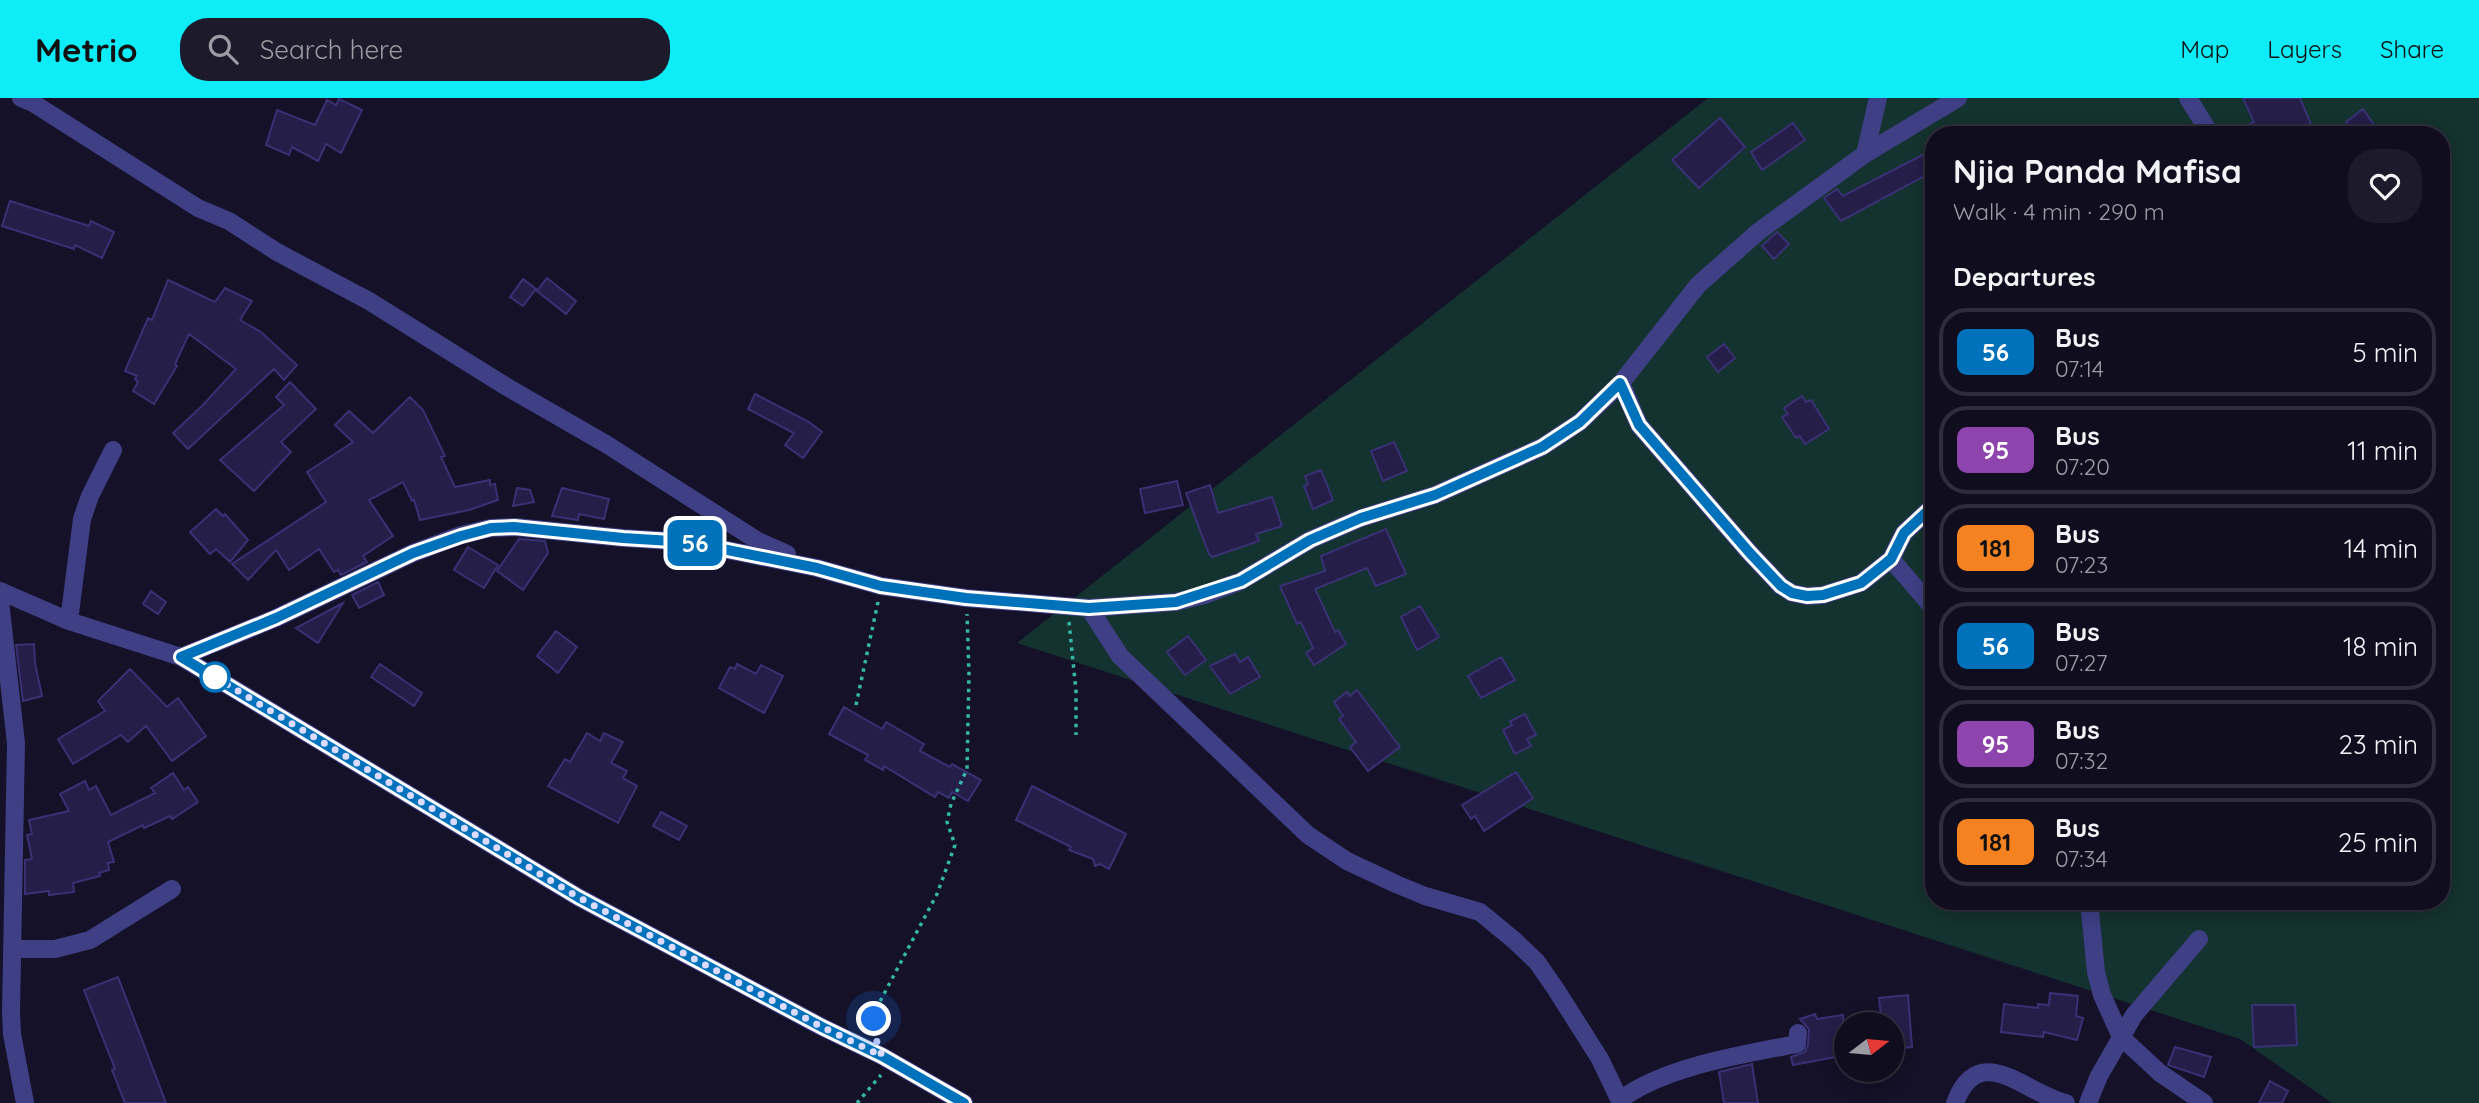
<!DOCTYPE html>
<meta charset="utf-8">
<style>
:root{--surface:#0f0d1e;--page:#1d1b2b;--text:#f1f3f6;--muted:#9b9ca4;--line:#2f2d3c;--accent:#0decf7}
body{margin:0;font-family:Quicksand,sans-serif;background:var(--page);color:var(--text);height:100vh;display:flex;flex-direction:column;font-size:26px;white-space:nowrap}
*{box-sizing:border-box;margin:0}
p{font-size:23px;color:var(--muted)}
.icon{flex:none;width:38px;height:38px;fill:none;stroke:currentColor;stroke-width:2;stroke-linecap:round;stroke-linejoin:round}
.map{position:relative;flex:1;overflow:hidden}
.details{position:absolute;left:1925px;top:28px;width:525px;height:784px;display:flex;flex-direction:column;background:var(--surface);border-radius:28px;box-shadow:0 4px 18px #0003,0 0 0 2px var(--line)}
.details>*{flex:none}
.badge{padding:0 14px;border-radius:10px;font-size:24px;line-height:46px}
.needle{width:46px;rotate:74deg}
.buttons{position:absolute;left:1834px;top:914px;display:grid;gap:14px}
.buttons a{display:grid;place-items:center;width:70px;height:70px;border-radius:50%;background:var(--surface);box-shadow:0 4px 18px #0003,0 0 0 2px var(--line);font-size:35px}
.you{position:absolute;width:35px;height:35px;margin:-18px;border:5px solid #fff;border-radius:50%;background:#1a73e8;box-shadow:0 0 0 10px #1a73e833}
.map>.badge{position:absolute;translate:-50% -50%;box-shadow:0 0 0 4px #fff}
h2{padding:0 28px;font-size:26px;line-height:63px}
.round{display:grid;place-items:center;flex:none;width:74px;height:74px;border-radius:28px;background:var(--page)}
.headline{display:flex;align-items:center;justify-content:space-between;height:119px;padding:0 28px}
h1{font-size:33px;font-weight:700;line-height:52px}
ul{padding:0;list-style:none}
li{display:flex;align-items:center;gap:21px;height:88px;margin:0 14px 10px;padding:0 14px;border:4px solid var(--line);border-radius:28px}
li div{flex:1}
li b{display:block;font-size:26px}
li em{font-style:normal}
li .badge{min-width:77px;font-weight:700;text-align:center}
header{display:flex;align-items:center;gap:42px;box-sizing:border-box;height:98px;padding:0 35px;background:var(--accent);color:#111}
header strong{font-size:33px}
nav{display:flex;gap:38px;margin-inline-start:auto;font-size:24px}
.search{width:490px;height:63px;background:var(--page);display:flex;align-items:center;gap:18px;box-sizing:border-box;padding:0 24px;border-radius:28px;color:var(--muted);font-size:26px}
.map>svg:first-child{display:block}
</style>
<header>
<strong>Metrio</strong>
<div class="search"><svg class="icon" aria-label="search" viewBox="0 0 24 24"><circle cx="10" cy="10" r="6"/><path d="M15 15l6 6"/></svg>Search here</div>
<nav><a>Map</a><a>Layers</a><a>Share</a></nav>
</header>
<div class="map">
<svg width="2479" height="1005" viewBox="0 0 2479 1005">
<rect width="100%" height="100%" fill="#141128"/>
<path fill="#14322f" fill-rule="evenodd" d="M1708 0H2479V1005H2332L2240 941 1017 545ZM1934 37H2441V803H1934Z"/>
<path fill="#241e49" stroke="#3a3174" stroke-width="2" d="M2243 0H2300L2311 26 2284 37H2225L2254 24Z
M339 1 362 12 341 55 326 46 318 63 292 49 289 57 266 47 277 12 315 27 327 2 336 7Z
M2363 11 2381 37H2336L2348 28 2346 24Z
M1720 20 1745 49 1699 90 1672 62Z
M1793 25 1805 42 1762 72 1751 54Z
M1934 51V73L1841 123 1824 100 1837 91 1843 98Z
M10 103 89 128 91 123 114 134 102 160 75 147 74 151 2 128Z
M1777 134 1789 146 1774 161 1762 148Z
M547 180 576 203 566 216 537 193Z
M523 181 536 191 523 208 510 199Z
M168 182 215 204 225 190 252 203 240 222 261 234 297 267 284 282 274 271 188 351 173 335 202 308 236 271 189 236 175 266 177 268 154 306 133 293 138 284 135 281 137 278 125 273 148 220 152 222Z
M1724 246 1735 260 1718 274 1707 259Z
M290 284 316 311 281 344 291 354 254 393 220 362 284 307 276 299Z
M755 296 809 324 822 334 803 360 785 347 794 335 748 311Z
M1802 298 1806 304 1811 302 1829 331 1805 346 1800 338 1796 340 1782 319 1788 316 1784 310Z
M410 299 423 312 445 358 441 359 455 389 490 382V387L495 386 498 402 469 412 420 422 414 402 412 403 403 384 369 402 393 438 363 458 367 464 341 477 338 472 334 474 319 451 289 472 276 452 248 482 232 466 326 404 307 374 353 344 335 327 349 313 373 335Z
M1394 344 1407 373 1383 383 1371 353Z
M1321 372 1333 402 1313 411 1304 388 1308 386 1305 378Z
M1177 383 1183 407 1145 415 1140 391Z
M1210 387 1218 415 1272 399 1282 428 1256 436 1259 443 1212 459 1209 456 1186 395Z
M517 390 530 392 534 404 513 408Z
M562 390 609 401 604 421 579 416 578 422 552 418Z
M216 411 223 418 225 416 248 442 230 464 216 451 210 456 190 434Z
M1386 431 1406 476 1376 488 1367 470 1315 491 1335 534 1338 532 1346 546 1314 567 1306 555 1313 550 1301 524 1297 526 1280 488 1325 473 1321 458Z
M519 441 545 443 548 455 523 492 497 473Z
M468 449 498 467 484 490 454 472Z
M378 484 384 497 359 510 352 497Z
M151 493 166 504 158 516 143 506Z
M343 505 318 545 296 530Z
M1420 508 1439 539 1417 552 1401 519Z
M556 533 577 549 558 575 537 558Z
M1188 538 1206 562 1185 577 1167 554Z
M34 546 35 565 42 598 23 603 16 547Z
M1235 556 1240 564 1248 559 1260 579 1230 596 1210 568Z
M1501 559 1515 582 1481 600 1468 578Z
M380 566 422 595 414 608 371 579Z
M737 566 756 576 761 567 783 578 764 615 719 590 730 569 735 571Z
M130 571 167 609 178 600 206 638 172 663 146 628 128 644 121 637 73 666 58 641 105 613 98 603Z
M1357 592 1400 649 1368 673 1350 649 1356 644 1339 621 1343 618 1334 604 1347 594 1350 598Z
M844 609 882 631 886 624 924 646 920 653 950 669 952 666 981 682 968 703 952 694 949 700 938 694 935 699 884 668 883 672 865 662 868 657 829 636Z
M1525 616 1536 637 1527 641 1531 648 1515 656 1503 632 1512 627 1510 623Z
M587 635 600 643 604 635 623 644 611 665 627 673 623 680 637 688 618 725 548 688 565 661 570 664Z
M1516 674 1533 700 1484 733 1475 718 1471 721 1462 707Z
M173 675 184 692 188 689 198 704 172 721 170 718 144 730 143 727 108 744 114 764 108 765 109 772 99 775 100 778 73 785 74 794 49 797V793L25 796V762L32 761 27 737 32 736 29 722 69 713 60 696 85 683 89 692 96 688 111 717 155 695 151 690Z
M1032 688 1126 736 1109 771 1100 766 1095 768 1093 761 1069 752 1071 749 1016 722Z
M661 714 687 728 679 742 653 728Z
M118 879 147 955 166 1005H125L112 972 115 971 84 892Z
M2050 895 2078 898 2076 918 2083 920 2077 942 2044 934 2043 939 2001 934 2004 906 2038 910V906L2049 907Z
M1908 897 1912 949 1892 951V924L1882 925 1879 900Z
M2252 907H2295L2297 947 2254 949Z
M1815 916 1817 921 1843 917 1846 957 1793 967 1791 959 1805 954 1808 947 1809 931 1800 921Z
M2175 949 2211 959 2204 979 2168 967Z
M1752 966 1758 1005H1724L1719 974Z
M2270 983 2288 993 2282 1005H2259Z"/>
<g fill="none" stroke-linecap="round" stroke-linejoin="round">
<path stroke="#35b7a8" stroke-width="3.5" stroke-dasharray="3.5 5" stroke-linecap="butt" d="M1069 524 1076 593V637
M856 607 878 504
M875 936 876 911 937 796 955 747 947 724 951 706 967 671 969 576 967 516
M857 1005 881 977"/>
<path stroke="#3e3f85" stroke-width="18" d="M21 0 33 5 198 110 229 123 277 154 369 203 507 289 606 346 758 443 787 456
M2188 0 2211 37
M1865 56 1878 0
M1621 285 1639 327 1749 454 1781 488 1792 495 1807 498 1823 497 1861 485 1891 461 1904 435 1934 407
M1891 461 1934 511
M0 493 69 523 181 559 578 799 822 929 882 958 964 1005
M0 503 16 645 11 914 12 936 25 1005
M1089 510 1120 558 1308 737 1347 763 1396 786 1425 798 1480 814 1515 843 1537 864 1555 890 1600 961 1621 1005
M69 523 82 421 90 398 113 352
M181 559 276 520 413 455 461 437 491 430 515 429 623 440 688 444 817 470 881 488 966 500 1089 510 1176 504 1204 497 1241 483 1310 442 1361 420 1435 397 1542 349 1580 324 1621 285 1698 187 1758 134 1865 56 1958 0
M2089 803 2096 874 2102 897 2121 939 2160 975 2204 1005
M12 851H55L90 842 172 791
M1620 1002C1663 969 1744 956 1797 946L1798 935
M1955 1005C1979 940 2027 997 2066 1005
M2088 1005 2099 978 2134 917 2199 841"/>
</g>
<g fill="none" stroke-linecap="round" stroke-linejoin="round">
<defs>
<path id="line" d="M964 1005 882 958 822 929 578 799 181 559 276 520 413 455 461 438 491 430 514 429 623 440 688 444 817 470 881 488 966 500 1089 510 1176 504 1241 483 1310 442 1361 420 1435 397 1542 349 1580 324 1620 285 1639 327 1749 454 1781 488 1792 495 1807 498 1823 497 1861 485 1891 461 1904 435 1934 407"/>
</defs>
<use href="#line" stroke="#fff" stroke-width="16"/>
<use href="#line" stroke="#0072bc" stroke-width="10"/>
<path stroke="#dcdafe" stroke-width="7" stroke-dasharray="0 12.6" d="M215 579 205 573 578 799 822 929 882 958 876 941 874 921"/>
</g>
<circle fill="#fff" stroke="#0072bc" stroke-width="3.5" cx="215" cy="579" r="14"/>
</svg>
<div class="buttons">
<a><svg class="needle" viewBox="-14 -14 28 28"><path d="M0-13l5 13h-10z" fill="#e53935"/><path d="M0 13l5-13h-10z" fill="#9b9ca4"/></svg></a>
</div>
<div class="you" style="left:874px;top:921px"></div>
<b class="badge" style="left:695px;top:445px;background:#0072bc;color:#fff">56</b>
<section class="details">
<div class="headline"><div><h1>Njia Panda Mafisa</h1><p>Walk · 4 min · 290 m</p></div><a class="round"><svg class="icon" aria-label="heart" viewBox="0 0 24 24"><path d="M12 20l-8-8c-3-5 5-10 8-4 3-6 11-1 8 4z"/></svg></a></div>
<h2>Departures</h2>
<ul>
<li><span class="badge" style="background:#0072bc;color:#fff">56</span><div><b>Bus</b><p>07:14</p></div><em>5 min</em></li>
<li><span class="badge" style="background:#8e44ad;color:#fff">95</span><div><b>Bus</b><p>07:20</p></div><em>11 min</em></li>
<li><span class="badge" style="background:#f58220;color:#111">181</span><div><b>Bus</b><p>07:23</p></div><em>14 min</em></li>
<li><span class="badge" style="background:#0072bc;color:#fff">56</span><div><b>Bus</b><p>07:27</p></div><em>18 min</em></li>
<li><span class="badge" style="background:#8e44ad;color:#fff">95</span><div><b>Bus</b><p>07:32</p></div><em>23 min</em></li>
<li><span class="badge" style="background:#f58220;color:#111">181</span><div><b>Bus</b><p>07:34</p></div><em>25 min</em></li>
</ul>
</section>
</div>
